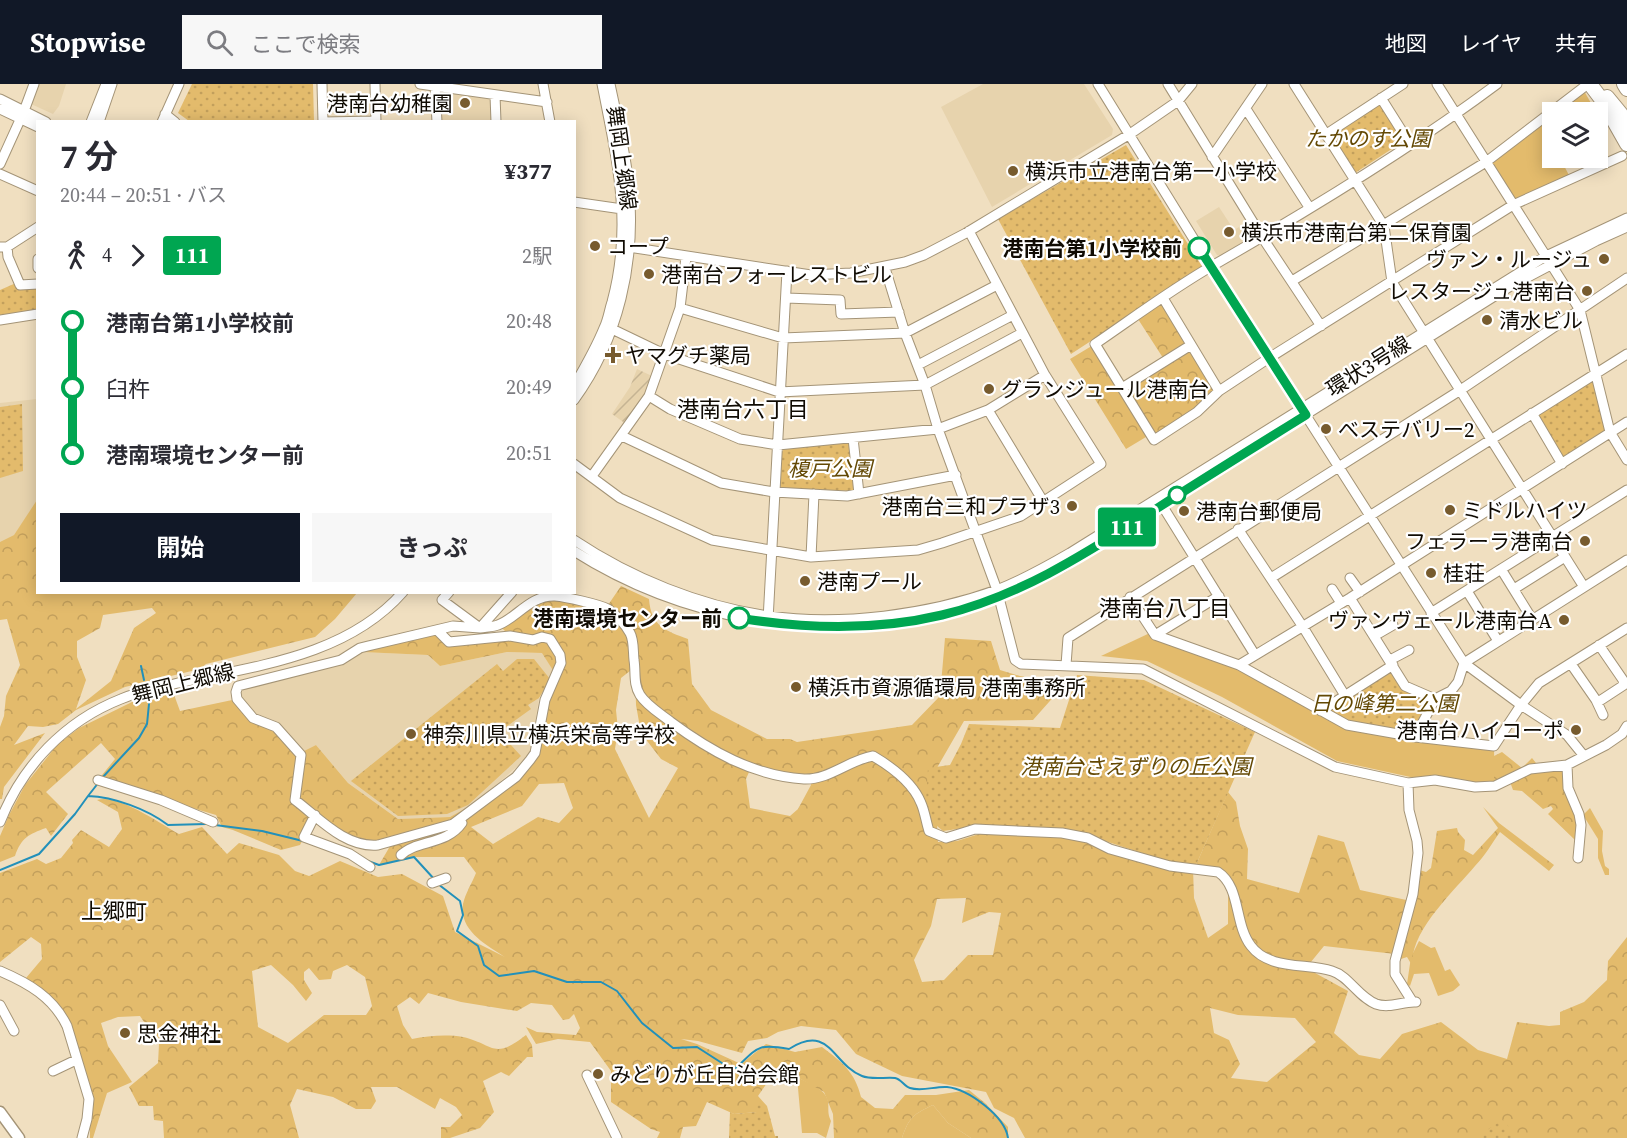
<!DOCTYPE html>
<html lang="ja">
<meta charset="utf-8">
<style>
:root{--surface:#fff;--page:#f7f7f7;--text:#2b2b33;--muted:#7c7c81;--accent:#111827}
body{margin:0;font-family:"Source Serif 4","Noto Sans JP",serif;background:var(--page);color:var(--text);height:100vh;display:flex;flex-direction:column;font-size:22px;white-space:nowrap}
*{box-sizing:border-box;margin:0}
p{font-size:20px;color:var(--muted)}
.icon{flex:none;width:33px;height:33px;fill:none;stroke:currentColor;stroke-width:2;stroke-linecap:round;stroke-linejoin:round}
.map{position:relative;flex:1;overflow:hidden}
.side{position:absolute;left:36px;top:36px;width:540px;height:474px;display:flex;flex-direction:column;background:var(--surface);border-radius:0px;box-shadow:0 3px 15px #0003}
.side>*{flex:none}
.badge{padding:0 12px;border-radius:4px;font-size:21px;line-height:39px}
.tools{position:absolute;left:1542px;top:18px;display:grid;gap:12px}
.tools a{display:grid;place-items:center;width:66px;height:66px;border-radius:0px;background:var(--surface);box-shadow:0 3px 15px #0003;font-size:30px}
.map>.badge{position:absolute;translate:-50% -50%;box-shadow:0 0 0 3px #fff}
.legs{display:flex;align-items:center;gap:9px;height:66px;padding:0 24px;font-size:20px}
.legs p{margin-inline-start:auto}
.headline{display:flex;align-items:center;justify-content:space-between;height:102px;padding:0 24px}
h1{font-size:33px;font-weight:700;line-height:45px}
.cta{display:flex;gap:12px;margin-top:auto;padding:12px 24px}
.cta a{flex:1;height:69px;border-radius:0px;background:var(--accent);color:#fff;font-size:24px;font-weight:700;line-height:69px;text-align:center}
.cta a+a{background:var(--page);color:var(--text)}
ul{padding:0 24px;list-style:none}
li{display:flex;align-items:center;gap:21px;height:66px;font-size:22px}
li i{display:grid;place-items:center;width:9px;height:100%;margin:0 8px;background:currentColor}
li i::after{content:'';width:15px;height:15px;margin:-8px;border:4px solid;border-radius:50%;background:var(--surface)}
li p{margin-inline-start:auto}
li:first-child i{background:linear-gradient(#0000 50%,currentColor 0)}
li:last-child i{background:linear-gradient(currentColor 50%,#0000 0)}
header{display:flex;align-items:center;gap:36px;box-sizing:border-box;height:84px;padding:0 30px;background:var(--accent);color:#fff}
header strong{font-size:28px}
nav{display:flex;gap:33px;margin-inline-start:auto;font-size:21px}
.search{width:420px;height:54px;background:var(--page);display:flex;align-items:center;gap:15px;box-sizing:border-box;padding:0 21px;border-radius:0px;color:var(--muted);font-size:22px}
.map>svg:first-child{display:block}
</style>
<header>
<strong>Stopwise</strong>
<div class="search"><svg class="icon" aria-label="search" viewBox="0 0 24 24"><circle cx="10" cy="10" r="6"/><path d="M15 15l6 6"/></svg>ここで検索</div>
<nav><a>地図</a><a>レイヤ</a><a>共有</a></nav>
</header>
<div class="map">
<svg width="1627" height="1054" viewBox="0 0 1627 1054">
<defs>
<pattern id="industrial-furrows" width="10" height="10" patternUnits="userSpaceOnUse" patternTransform="scale(1.5)"><rect width="10" height="10" fill="#e7d3ad"/><path d="M-1 1l2-2M0 10L10 0M9 11l2-2" fill="none" stroke="#c5b493"/></pattern>
<pattern id="forest-crowns" width="20" height="18" patternUnits="userSpaceOnUse" patternTransform="scale(1.5)"><rect width="20" height="18" fill="#e3bb6c"/><path d="M2 6a3 3 0 1 1 6 0M12 15a3 3 0 1 1 6 0" fill="none" stroke="#c29f5c"/></pattern>
<pattern id="park-dots" width="8" height="8" patternUnits="userSpaceOnUse" patternTransform="scale(1.5)"><rect width="8" height="8" fill="#e3bb6c"/><path d="M2 2h.1M6 6h.1" fill="none" stroke="#c29f5c" stroke-width="1.8" stroke-linecap="round"/></pattern>
</defs>
<rect width="100%" height="100%" fill="#f0dfc0"/>
<path fill="#e7d3ad" d="M39 0H66L59 22 53 30 31 20Z
M983 0H1084L1113 45 1112 51 992 123 941 23Z
M442 8 490 15 491 37H440L439 10Z
M1219 123 1234 146 1249 137 1257 149 1256 152 1222 172 1217 171 1196 137Z
M37 315V418L14 451 0 459V319Z
M362 568 428 571 440 582 507 568 543 569 554 588 539 614 530 671 475 720 450 733 398 735 348 699 316 661 304 667 278 638 256 630 239 610 242 605Z"/>
<path fill="url(#industrial-furrows)" d="M637 285 652 292 646 311 626 340 612 330 630 303Z"/>
<path fill="#e3bb6c" d="M1583 5 1596 28H1552V74H1560L1571 95 1513 121 1486 78Z
M1152 548 1239 581 1347 641 1494 666 1495 702 1415 694 1337 677 1222 613 1147 577 1101 572Z
M1590 724 1603 747 1602 767 1605 782 1609 785V791H1605L1598 774V755L1583 731Z
M1419 857 1431 864 1435 863 1445 887 1450 885 1460 901 1453 907 1438 912 1429 889 1414 890 1410 902 1407 900 1411 873Z
M797 993C808 999 825 1004 828 1017 829 1025 827 1029 831 1037L826 1054 817 1049H802Z
M933 1021 948 1039 971 1054H902C909 1033 914 1030 933 1021Z"/>
<path fill="url(#forest-crowns)" fill-rule="evenodd" d="M1163 214 1219 307 1154 356 1151 350 1126 365 1070 275 1095 260 1122 304 1165 277 1136 232Z
M37 416 38 508 357 509 335 535 315 553 206 580 200 585 125 603 76 626 58 640 43 643 28 642 14 661 45 649 4 703 2 715H0V643L4 632 6 612 20 581 7 535 0 536V458L14 451ZM152 524 156 529 134 544 111 597 76 625 86 596 77 573V557L100 544 103 531Z
M621 502 649 515C651 542 666 547 688 555L692 600 711 626 767 655H790L797 658 912 641 940 612 945 554 991 557 1000 586 1020 592 1065 600 1033 636 964 637 934 689 938 758 957 757 979 750 1062 749 1110 765 1193 784 1194 814 1208 854 1228 840V805L1225 793 1196 781 1228 708 1236 718 1240 742 1248 765 1247 795 1299 809 1318 751 1344 758 1360 806 1411 817 1416 785 1426 788 1431 784 1437 747 1457 744 1458 748 1465 756 1464 766 1473 771 1498 744 1483 723 1499 739 1554 781 1549 787 1500 748C1492 759 1485 772 1475 782 1455 806 1407 850 1413 883L1407 873 1395 877V870L1324 862 1306 884 1348 907 1334 949 1359 971 1380 975 1402 950 1441 938 1478 966 1507 975 1517 938 1549 942 1560 941V928L1584 918 1607 896 1608 877 1627 853V1054H1025L1014 1034 994 1024 986 1008 902 992 856 970 836 946 801 942 778 948 767 954 748 957 742 969 698 957 681 955 697 960 741 980 766 960 795 968 822 963C842 978 855 988 861 1013L875 1024 893 1025 905 1011H936L969 1006 985 1019 1008 1043V1054H971L948 1039 933 1021C914 1030 909 1033 902 1054H834L833 1030 824 1008 797 993V999L785 996 767 999 758 1012V1028L734 1030 707 1018 696 1042 683 1043 680 1054H657L660 1048 651 1045 611 1018V987L590 958 558 955 536 960 526 943 537 948 576 951 580 944 574 930 569 935 563 936 552 921 531 919 517 927 461 918 428 909 419 920 410 913 397 922 403 941 412 955C428 952 446 950 463 953 494 960 493 977 526 951L532 961 533 973H527L509 992 501 988 483 997 494 1028 480 1044 450 1054H441V1043H450L462 1031 456 1023 440 1014 435 1025 397 1003H371L376 1017 371 1025H356L333 1013 297 1005 290 1021 299 1054H164L163 1037 154 1036 153 1022H139L129 1003 158 979 159 960 140 932 118 933 101 939 108 962 132 998 107 1009 93 1054H90V1032L56 918 26 894 42 875 41 860 31 853 0 878V789L37 775 46 780 61 774 73 759 72 756 81 746 109 763 122 745 118 728 97 716C117 709 161 740 179 750L202 743 227 770 239 759 279 771 295 787 309 792 340 777 378 793 402 790 443 812 455 848 505 873C487 861 459 847 463 820 465 810 472 799 476 789L464 773H414L379 781 393 757 368 762 315 731 300 761 281 766 233 746 222 743 216 731 98 696 115 675 101 659 46 708 68 730 51 752 46 744C29 750 21 754 15 772L0 778V752L9 731 25 701 57 661 79 644 132 618 173 608 180 627 237 615 253 634 276 643 300 669 316 661 348 699 398 735 450 733 513 698 534 670 554 588 542 569 507 568 440 582 428 571 362 568 439 545 449 558 509 551 499 541 523 523 554 512 606 524ZM635 583 636 621 641 649 661 675 678 684 649 734 615 665 618 646 616 626 621 594ZM752 681 809 693 811 701 798 725 790 732 750 724 746 695ZM564 699 573 724 559 739 538 733 493 760 471 743 522 722 539 700ZM966 814 962 839 989 828 1001 829 993 871H968L944 896 922 898 914 876 931 842 937 815ZM271 881 293 901 306 917 312 909 304 896V888L309 884 319 896 331 895 333 887 347 881 365 893 372 922 366 931H324L288 959 258 943 252 887ZM1210 924 1238 931 1295 934 1316 958 1267 998 1231 994 1240 980 1229 956 1214 949Z
M1502 668 1522 684 1532 674 1540 684 1567 681 1579 730 1575 756 1548 730 1553 725 1551 722 1543 725 1522 707 1513 706 1509 695 1494 698V672Z"/>
<path fill="url(#park-dots)" d="M192 0H313L314 37H189L178 29Z
M1381 20 1404 57 1355 89 1331 51Z
M1126 61 1203 184 1071 270 998 135Z
M16 199 37 203V227L0 233V206Z
M1591 297 1594 298 1606 346 1564 375 1538 334 1539 330Z
M22 320 23 387 0 394V323Z
M848 359 851 360 855 404 854 407 782 404 780 402 782 368 784 365Z
M517 575H534L550 595 539 614 528 621 531 625 499 648 521 672 468 721 447 730 398 732 351 697 497 580 503 587Z
M1393 581 1405 602 1435 615 1415 653 1347 641 1321 627Z
M1077 591 1144 596 1255 648 1196 781 1166 777 1090 752 964 744 943 747 931 737 926 718 928 684 950 681 961 660 969 640 1060 644Z
M758 1012 767 1022 775 1052H778V1054H729L730 1028 734 1030 757 1028Z
M1503 1035 1517 1054H1482L1480 1051Z"/>
<g fill="none" stroke-linecap="round" stroke-linejoin="round">
<path stroke="#2290ba" stroke-width="2" d="M141 582 144 596
M102 694 139 654 147 640 149 620
M88 712 99 698
M215 741 262 747 303 757
M368 777 379 781 414 773 435 796
M0 786 39 770 75 730 88 712C114 713 147 725 168 741L206 740
M438 800 460 817 463 831 457 847 478 862 484 881 499 892 534 887 567 898H601L617 907 642 939 673 964 697 963 725 981 736 984C758 963 758 959 789 965 830 939 832 980 862 992 871 996 885 993 895 994 901 995 904 1002 910 1004 922 1008 935 1002 947 1003 968 1005 1005 1032 1008 1054"/>
<defs>
<path id="minor" d="M322 0 323 38 376 37
M375 0 376 38
M420 0 547 18
M543 0 550 38
M1098 0 1211 183 1464 579 1458 598 1451 607 1435 615 1415 653
M1168 0 1262 153 1321 242
M1294 0 1384 142 1392 198 1584 503
M1437 0 1580 226 1610 348 1627 376
M1497 0C1409 66 1308 127 1212 182 1172 205 1133 234 1095 260L1154 356 1197 328 1219 307 1269 274 1513 121 1622 72
M435 2 437 38
M495 11 496 38
M1381 14 1410 60
M0 15 46 38
M0 25 38 43
M1246 25 1309 123
M165 30 175 38
M91 38 106 0
M99 38 112 0
M162 38 179 0
M1325 51 1403 0
M1212 73 1262 0
M0 80 24 27 34 0
M0 90 38 107
M574 118 629 126
M969 147 1045 291 988 326 1043 417
M622 162 811 191 851 189 905 178 924 171 966 149 1130 50 1178 17 1192 0
M0 163H7L38 143
M7 163 8 173 20 201 38 200
M38 175V184
M885 184 905 249 925 301 938 345 997 506 1015 576 1021 580 1143 585 1335 683 1408 699 1435 696 1475 703 1495 702 1530 685 1567 681 1606 661 1622 650 1627 642
M1292 197 1486 78 1588 0
M786 214 840 216 841 230 899 228
M1163 214 1219 307
M680 224 783 254 905 249 997 201
M0 236 38 230
M612 245 664 270 779 308 925 301 1022 249
M918 281 1013 231
M574 302C585 283 596 264 604 244 608 236 609 227 612 218 633 140 617 77 602 0
M1122 304 1191 261
M649 312 670 325 740 355 778 361 938 345 988 326
M574 316C619 254 636 178 629 103 626 69 617 34 610 0
M1532 329 1562 380
M622 352 721 399 774 408 847 412 956 391
M853 354 859 410
M574 380 620 414 712 456 811 473 918 466 942 459 1021 432 1101 380 1045 291
M592 392 649 312 680 224 686 173
M1160 418 1255 571
M1238 445 1303 543 1344 610
M574 456C631 494 700 522 768 532 841 542 928 531 997 506 1022 496 1046 483 1070 469L1546 172 1627 134
M574 467C681 535 817 560 941 531 984 521 1024 503 1063 483L1509 203 1596 157 1627 143
M811 473 814 410
M1627 476 1464 579 1521 621 1539 599 1627 544
M1501 485 1532 535
M1271 494 1627 270
M1350 494 1360 508
M1332 505 1341 519
M1514 505 1565 473
M1467 507 1498 557
M449 508 442 516 480 544C486 543 493 543 498 541 517 534 530 511 555 512 566 513 598 520 608 525 616 531 625 540 630 549 634 556 633 567 634 576 636 588 633 600 640 611 647 622 661 630 671 638 710 667 754 692 804 695 829 696 849 676 873 672 890 682 913 699 921 719 925 728 926 738 929 747L946 754 975 745 1062 749 1088 754 1110 765 1170 782 1218 788C1241 803 1234 840 1251 862 1269 886 1306 879 1332 887 1349 892 1358 913 1376 920 1390 925 1403 917 1416 918
M1130 513 1155 551 1219 512
M1350 514 1405 602 1435 615
M1431 529 1627 406
M768 536 787 187
M437 546 449 558 510 552 533 556 542 553 550 555 560 571 561 579 545 616 535 669 530 676 516 693 453 740 378 761C345 764 319 734 295 716L301 671 276 643 253 634 237 615 236 608 238 602 341 576 360 564 368 562 453 542 480 544 512 508
M1155 551 1239 581
M1374 552 1393 541
M1390 576 1409 566
M1571 580 1596 616 1598 618 1624 601 1623 596 1599 561
M1066 581 1068 554 1459 307 1627 194
M1596 616 1603 631
M1321 627 1393 581
M1584 672 1567 651 1521 621 1494 662 1415 653 1347 641 1239 581 1350 514 1627 338
M1567 681 1568 704 1579 730 1581 741 1578 774
M98 696 161 716 213 738
M1408 699 1409 726 1417 757 1418 769 1413 810 1395 877V890L1412 917
M315 731 304 753 350 770 370 783
M0 738C22 682 65 637 121 615 140 607 159 604 178 599 256 582 347 572 403 508
M401 771C416 756 447 761 462 739
M432 799 446 794
M0 887C28 899 53 913 67 942L89 1015 87 1035 82 1054
M0 921 14 947
M53 987 76 976
M587 991 617 1054"/>
<path id="major" d="M0 1028 19 1054"/>
<path id="highway" d="M1590 0 1602 16 1627 60
M1624 0 1627 5
M1607 13 1621 30 1627 40"/>
</defs>
<use href="#minor" stroke="#a49477" stroke-width="11"/>
<use href="#major" stroke="#a49477" stroke-width="13"/>
<use href="#highway" stroke="#a49477" stroke-width="16"/>
<use href="#minor" stroke="#fff" stroke-width="9"/>
<use href="#major" stroke="#fff" stroke-width="10"/>
<use href="#highway" stroke="#fff" stroke-width="14"/>
</g>
<g fill="none" stroke-linecap="round" stroke-linejoin="round">
<defs>
<path id="line-1" d="M739 534C806 545 875 547 942 531 1021 512 1088 468 1156 425 1206 393 1256 362 1306 331L1199 164"/>
</defs>
<use href="#line-1" stroke="#fff" stroke-width="14"/>
<use href="#line-1" stroke="#00a651" stroke-width="9"/>
</g>
<g fill="#775b2e" stroke="#fff" stroke-width="2">
<circle cx="465" cy="19" r="6"/>
<circle cx="1013" cy="87" r="6"/>
<circle cx="1229" cy="148" r="6"/>
<circle cx="595" cy="162" r="6"/>
<circle cx="1604" cy="175" r="6"/>
<circle cx="649" cy="190" r="6"/>
<circle cx="1587" cy="207" r="6"/>
<circle cx="1487" cy="236" r="6"/>
<path d="M610 262h6v6h6v6h-6v6h-6v-6h-6v-6h6z"/>
<circle cx="989" cy="305" r="6"/>
<circle cx="1326" cy="345" r="6"/>
<circle cx="1072" cy="422" r="6"/>
<circle cx="1450" cy="426" r="6"/>
<circle cx="1184" cy="427" r="6"/>
<circle cx="1585" cy="457" r="6"/>
<circle cx="1431" cy="489" r="6"/>
<circle cx="805" cy="497" r="6"/>
<circle cx="1564" cy="536" r="6"/>
<circle cx="796" cy="603" r="6"/>
<circle cx="1576" cy="646" r="6"/>
<circle cx="411" cy="650" r="6"/>
<circle cx="125" cy="949" r="6"/>
<circle cx="598" cy="990" r="6"/>
</g>
<g fill="#fff" stroke="#00a651" stroke-width="3">
<circle cx="1199" cy="164" r="10"/>
<circle cx="1177" cy="411" r="8"/>
<circle cx="739" cy="534" r="10"/>
</g>
<g text-anchor="middle" dominant-baseline="central" stroke-width="4.5" stroke-linejoin="round" paint-order="stroke">
<g font-size="21" fill="#100b03" stroke="#fff" text-anchor="start">
<text x="453" y="19" text-anchor="end">港南台幼稚園</text>
<text x="1025" y="87">横浜市立港南台第一小学校</text>
<text x="1241" y="148">横浜市港南台第二保育園</text>
<text x="607" y="162">コープ</text>
<text x="1592" y="175" text-anchor="end">ヴァン・ルージュ</text>
<text x="661" y="190">港南台フォーレストビル</text>
<text x="1575" y="207" text-anchor="end">レスタージュ港南台</text>
<text x="1499" y="236">清水ビル</text>
<text x="625" y="271">ヤマグチ薬局</text>
<text x="1001" y="305">グランジュール港南台</text>
<text x="1338" y="345">べステバリー2</text>
<text x="1060" y="422" text-anchor="end">港南台三和プラザ3</text>
<text x="1462" y="426">ミドルハイツ</text>
<text x="1196" y="427">港南台郵便局</text>
<text x="1573" y="457" text-anchor="end">フェラーラ港南台</text>
<text x="1443" y="489">桂荘</text>
<text x="817" y="497">港南プール</text>
<text x="1552" y="536" text-anchor="end">ヴァンヴェール港南台A</text>
<text x="808" y="603">横浜市資源循環局 港南事務所</text>
<text x="1564" y="646" text-anchor="end">港南台ハイコーポ</text>
<text x="423" y="650">神奈川県立横浜栄高等学校</text>
<text x="137" y="949">思金神社</text>
<text x="610" y="990">みどりが丘自治会館</text>
</g>
<g font-size="21" font-style="italic" fill="#634803" stroke="#fff">
<text x="1368" y="54">たかのす公園</text>
<text x="830" y="384">榎戸公園</text>
<text x="1384" y="619">日の峰第二公園</text>
<text x="1136" y="682">港南台さえずりの丘公園</text>
</g>
<g font-size="21" fill="#100b03" stroke="#fff">
<text transform="translate(622 74) rotate(82)">舞岡上郷線</text>
<text transform="translate(1368 282) rotate(-32)">環状3号線</text>
<text transform="translate(183 599) rotate(-14)">舞岡上郷線</text>
</g>
<g font-size="21" font-weight="bold" fill="#100b03" stroke="#fff" text-anchor="end">
<text x="1182" y="164">港南台第1小学校前</text>
<text x="722" y="534">港南環境センター前</text>
</g>
<g font-size="22" fill="#100b03" stroke="#fff">
<text x="743" y="325">港南台六丁目</text>
<text x="1165" y="524">港南台八丁目</text>
<text x="114" y="827">上郷町</text>
</g>
</g>
</svg>
<div class="tools">
<a><svg class="icon" aria-label="layers" viewBox="0 0 24 24"><path d="M12 4l9 5-9 5-9-5zM3 14l9 5 9-5"/></svg></a>
</div>
<b class="badge" style="left:1127px;top:443px;background:#00a651;color:#fff">111</b>
<section class="side">
<div class="headline"><div><h1>7 分</h1><p>20:44 – 20:51 · バス</p></div><b>¥377</b></div>
<div class="legs"><svg class="icon" aria-label="walk" viewBox="0 0 24 24"><circle cx="13" cy="4" r="2"/><path d="M13 8l-2 6 4 7M11 14l-3 7M7 12l3-4h3l4 4"/></svg>4<svg class="icon" aria-label="forward" viewBox="0 0 24 24"><path d="M9 5l7 7-7 7"/></svg><b class="badge" style="background:#00a651;color:#fff">111</b><p>2駅</p></div>
<ul>
<li><i style="color:#00a651"></i><b>港南台第1小学校前</b><p>20:48</p></li>
<li><i style="color:#00a651"></i><span>臼杵</span><p>20:49</p></li>
<li><i style="color:#00a651"></i><b>港南環境センター前</b><p>20:51</p></li>
</ul>
<div class="cta"><a>開始</a><a>きっぷ</a></div>
</section>
</div>
